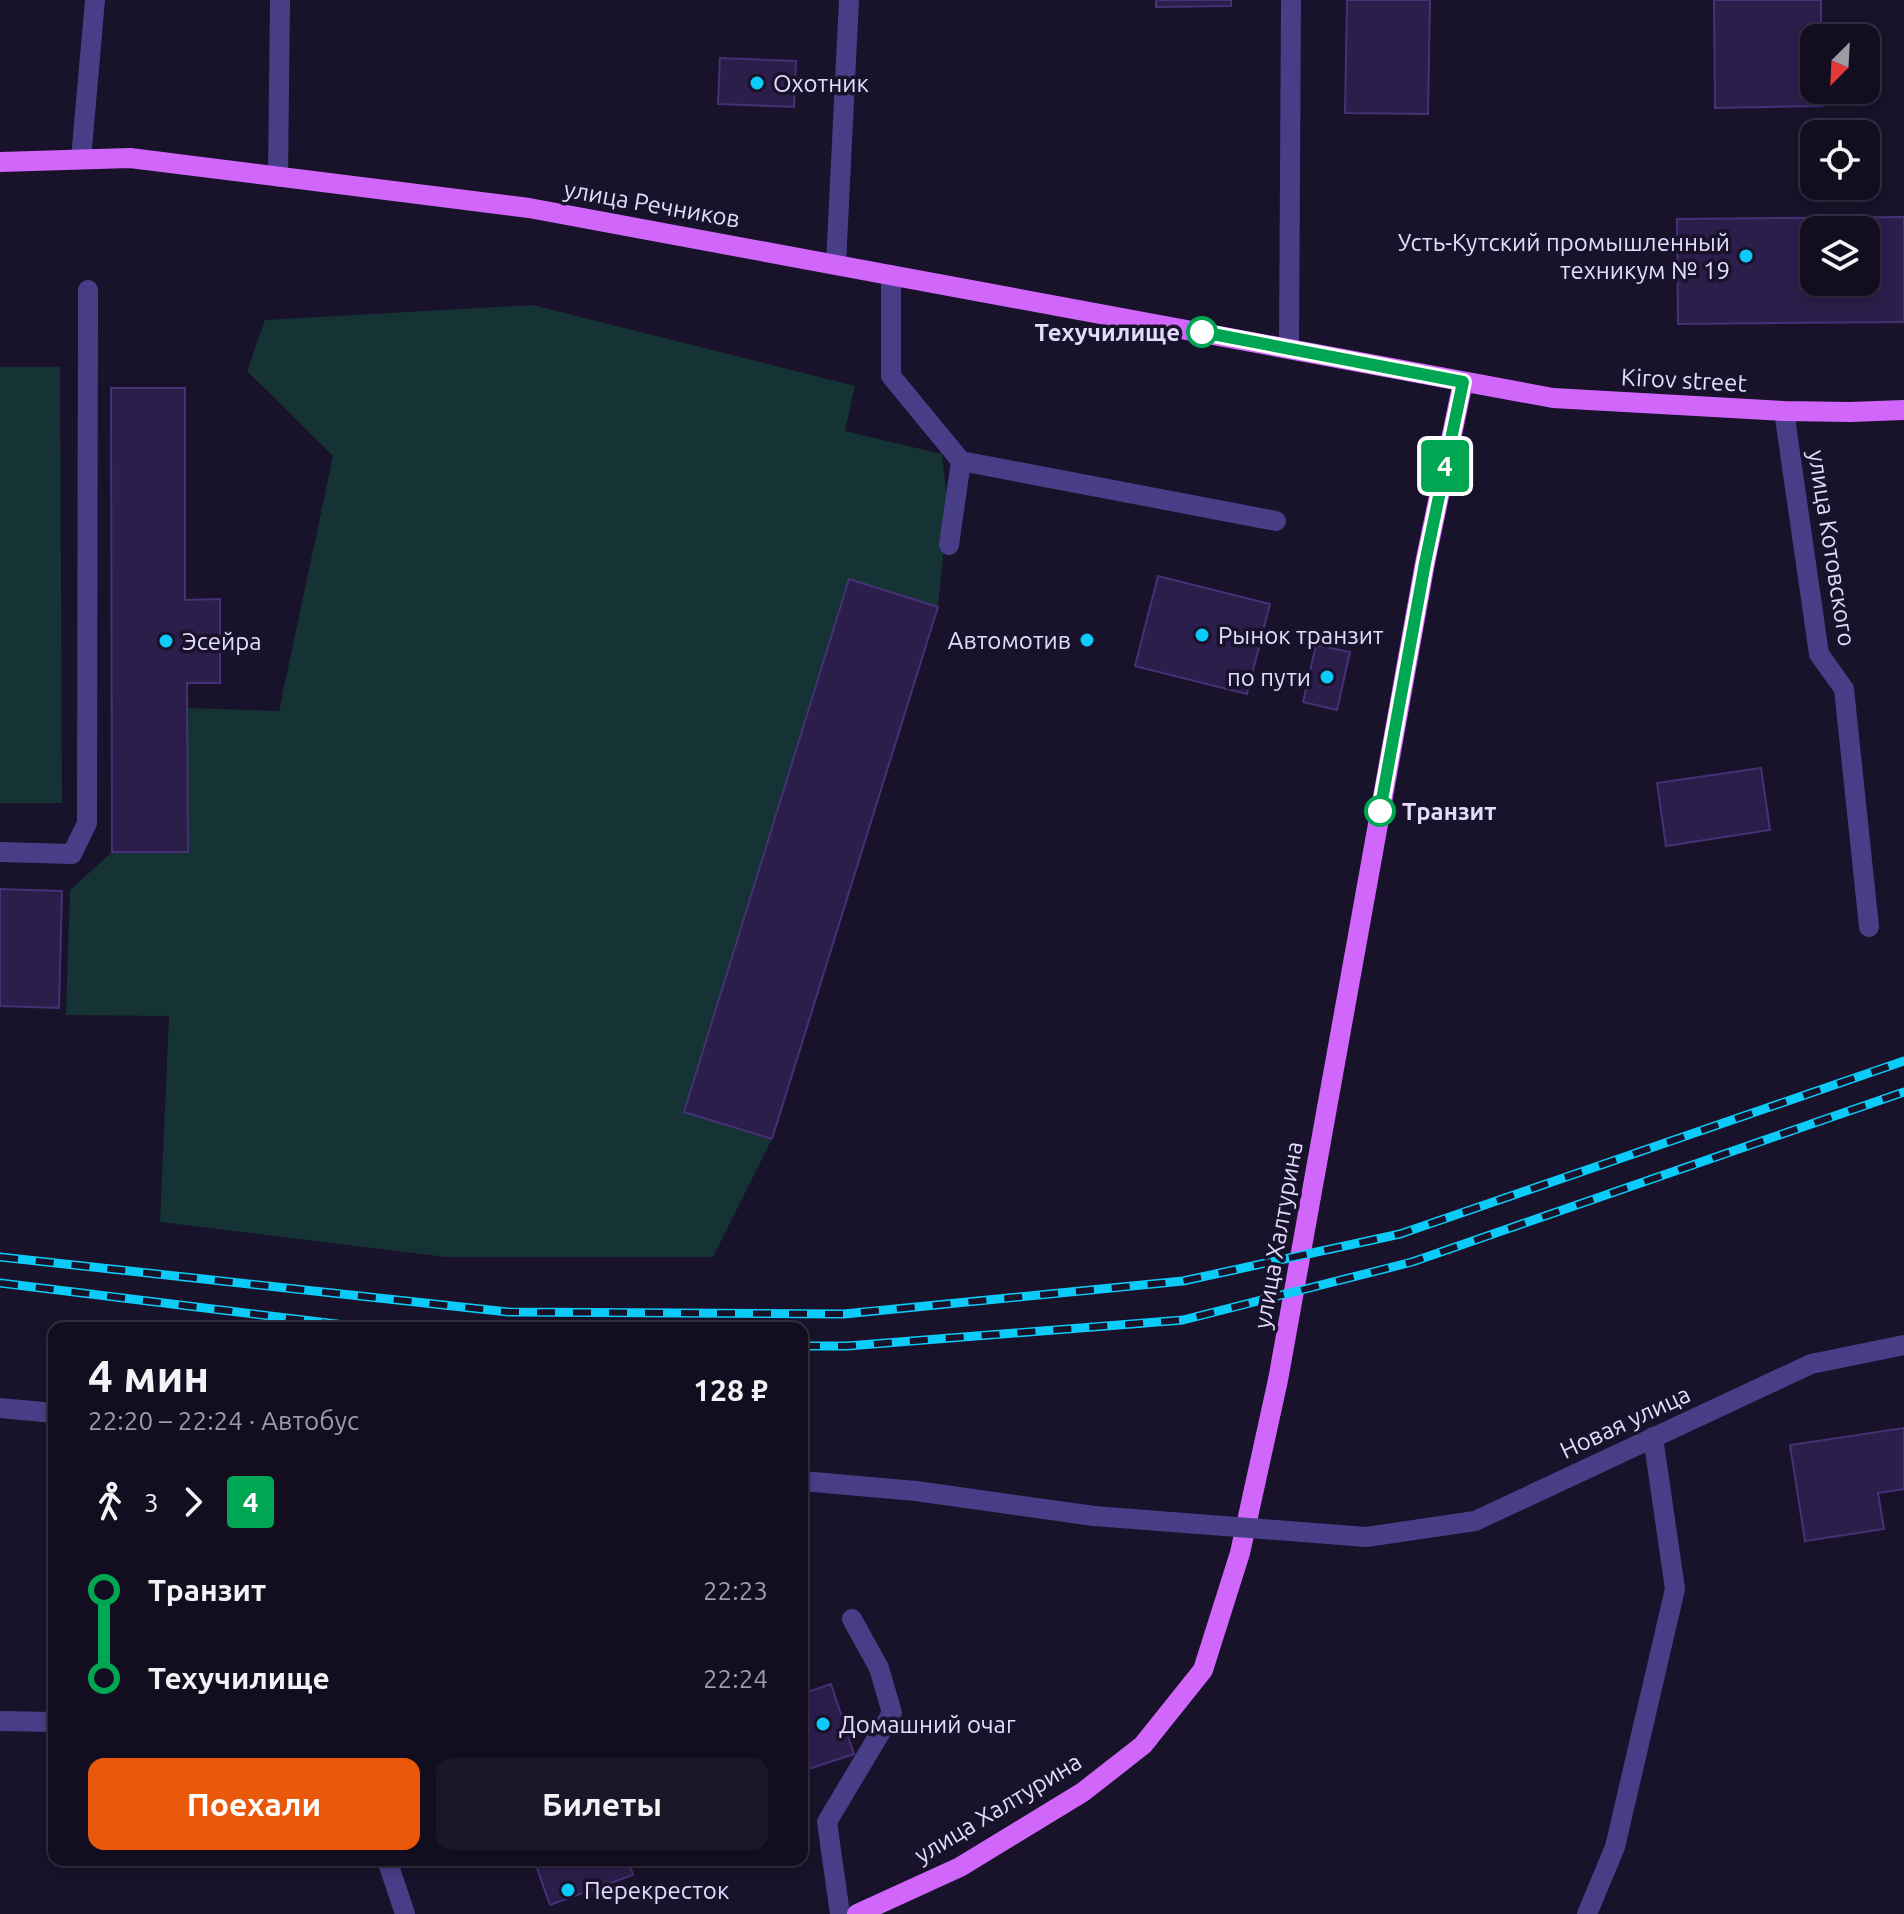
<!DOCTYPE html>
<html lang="ru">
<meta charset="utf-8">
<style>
:root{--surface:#120e20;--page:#1b1729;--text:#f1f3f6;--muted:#9c9ca5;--line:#312e3e;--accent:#ea580c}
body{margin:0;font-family:Ubuntu,sans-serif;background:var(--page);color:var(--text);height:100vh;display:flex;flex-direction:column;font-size:30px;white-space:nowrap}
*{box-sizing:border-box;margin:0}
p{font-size:26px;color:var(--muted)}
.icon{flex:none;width:44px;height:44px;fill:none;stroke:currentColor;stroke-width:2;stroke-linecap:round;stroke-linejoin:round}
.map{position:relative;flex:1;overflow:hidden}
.panel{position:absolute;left:48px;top:1322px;width:760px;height:544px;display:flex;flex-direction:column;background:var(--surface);border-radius:16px;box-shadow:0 4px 12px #0003,0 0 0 2px var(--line)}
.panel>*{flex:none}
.badge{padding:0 16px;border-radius:6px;font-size:28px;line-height:52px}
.needle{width:52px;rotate:204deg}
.controls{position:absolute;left:1800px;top:24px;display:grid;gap:16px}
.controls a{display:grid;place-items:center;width:80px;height:80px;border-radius:16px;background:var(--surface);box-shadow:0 4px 12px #0003,0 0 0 2px var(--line);font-size:40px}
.map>.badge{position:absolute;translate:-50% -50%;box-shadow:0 0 0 4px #fff}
.legs{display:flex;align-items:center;gap:12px;height:88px;padding:0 40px;font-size:26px}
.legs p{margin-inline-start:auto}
.summary{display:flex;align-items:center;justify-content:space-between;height:136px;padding:0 40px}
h1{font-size:44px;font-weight:600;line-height:60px}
.cta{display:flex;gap:16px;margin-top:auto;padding:16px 40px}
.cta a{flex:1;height:92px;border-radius:16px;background:var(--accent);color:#fff;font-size:32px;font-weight:600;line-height:92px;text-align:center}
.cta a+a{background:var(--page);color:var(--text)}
ul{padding:0 40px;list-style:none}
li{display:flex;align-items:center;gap:28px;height:88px;font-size:30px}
li i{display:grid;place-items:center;width:12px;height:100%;margin:0 10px;background:currentColor}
li i::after{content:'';width:20px;height:20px;margin:-10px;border:6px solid;border-radius:50%;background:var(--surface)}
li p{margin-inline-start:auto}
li:first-child i{background:linear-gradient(#0000 50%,currentColor 0)}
li:last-child i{background:linear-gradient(currentColor 50%,#0000 0)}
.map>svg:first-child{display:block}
</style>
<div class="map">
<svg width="1904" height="1914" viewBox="0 0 1904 1914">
<rect width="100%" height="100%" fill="#18122a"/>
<path fill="#153234" d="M533 305 855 386 845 431 942 454 948 507 938 607 772 1139 713 1257H446L160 1222 169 1016 66 1015 70 890 112 852 188 851V708L279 711 333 456 247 371 265 320Z
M0 367H60L62 803H0Z"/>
<path fill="#2b1e4a" stroke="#453176" stroke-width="2" fill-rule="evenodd" d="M1156 0H1231V6L1156 7Z
M1347 0H1430L1428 114 1345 113Z
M1714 0H1821V38H1814V90H1822V106L1715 108Z
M720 58 796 61 794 107 718 104Z
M1904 217V322L1678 324 1677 219ZM1814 230H1866V282H1814Z
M111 388H185V600L220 599V683H187L188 852H112Z
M1158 576 1270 604 1247 694 1135 666Z
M849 579 938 607 772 1139 684 1112Z
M1316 645 1350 652 1337 710 1303 702Z
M1761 768 1770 830 1666 846 1657 783Z
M0 889 62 891 59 1008 0 1006Z
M1904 1428V1489L1878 1493 1884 1529 1805 1541 1790 1445Z
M831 1684 854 1754 802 1771V1694Z
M534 1860H628L633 1875 550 1905Z"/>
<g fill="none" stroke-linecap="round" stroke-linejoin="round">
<path stroke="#483e87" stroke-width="20" d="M81 159 95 0
M278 177 280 0
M836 264 849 0
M891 275V376L961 461 1276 521
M1289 347 1291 0
M1784 411 1819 654 1844 689 1869 927
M949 545 961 461
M0 852 72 854 87 823 88 290
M0 1408 54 1413
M802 1481 916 1491 1094 1516
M1366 1537 1475 1521 1811 1364 1904 1345
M0 1721 54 1722
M387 1860 405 1914
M840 1914 827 1822 892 1713 879 1668 852 1619
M1587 1914 1615 1847 1675 1589 1653 1437"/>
<path stroke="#d166fb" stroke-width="20" d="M0 162 130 158 529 208 1553 398 1784 411 1850 412 1904 410
M857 1914 960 1867 1083 1792 1143 1745 1203 1670 1240 1553 1278 1380 1425 563 1463 382"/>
<defs>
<path id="rail" d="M0 1257 508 1312 844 1314 1183 1281 1400 1234 1904 1061
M0 1283 369 1328
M802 1346H847L1183 1320 1412 1262 1904 1092"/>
</defs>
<use href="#rail" stroke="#0dcbf8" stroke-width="9"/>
<use href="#rail" stroke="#18122a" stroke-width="6" stroke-dasharray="18" stroke-linecap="butt"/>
<path stroke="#483e87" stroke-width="20" d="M1094 1516 1366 1537"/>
</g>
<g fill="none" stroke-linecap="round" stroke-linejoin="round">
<defs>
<path id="line-1" d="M1202 332 1463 382 1425 563 1380 811"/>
</defs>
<use href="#line-1" stroke="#fff" stroke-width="18"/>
<use href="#line-1" stroke="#00a651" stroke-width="12"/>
</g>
<g fill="#0dcbf8" stroke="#18122a" stroke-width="3">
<circle cx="757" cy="83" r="8"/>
<circle cx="1746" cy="256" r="8"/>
<circle cx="1202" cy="635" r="8"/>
<circle cx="1087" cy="640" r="8"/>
<circle cx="166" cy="641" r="8"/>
<circle cx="1327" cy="677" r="8"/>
<circle cx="823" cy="1724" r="8"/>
<circle cx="568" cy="1890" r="8"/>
</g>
<g fill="#fff" stroke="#00a651" stroke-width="4">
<circle cx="1202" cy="332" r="14"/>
<circle cx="1380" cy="811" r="14"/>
</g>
<g text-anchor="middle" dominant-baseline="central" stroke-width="7" stroke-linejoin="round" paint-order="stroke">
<g font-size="24" fill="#e3dbfe" stroke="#18122a" text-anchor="start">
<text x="773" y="83">Охотник</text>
<text x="1730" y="242" text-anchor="end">Усть-Кутский промышленный<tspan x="1730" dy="28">техникум № 19</tspan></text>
<text x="1218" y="635">Рынок транзит</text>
<text x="1071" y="640" text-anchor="end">Автомотив</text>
<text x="182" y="641">Эсейра</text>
<text x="1311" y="677" text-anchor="end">по пути</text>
<text x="839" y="1724">Домашний очаг</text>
<text x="584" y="1890">Перекресток</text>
</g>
<g font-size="24" fill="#e3dbfe" stroke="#18122a">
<text transform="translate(652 204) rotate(10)">улица Речников</text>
<text transform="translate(1684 380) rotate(3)">Kirov street</text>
<text transform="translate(1832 548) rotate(81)">улица Котовского</text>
<text transform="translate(1278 1235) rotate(-80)">улица Халтурина</text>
<text transform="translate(1625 1422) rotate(-25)">Новая улица</text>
<text transform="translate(998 1808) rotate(-31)">улица Халтурина</text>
</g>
<g font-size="24" font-weight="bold" fill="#e3dbfe" stroke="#18122a" text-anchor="end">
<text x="1180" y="332">Техучилище</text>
<text x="1402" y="811" text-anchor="start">Транзит</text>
</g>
</g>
</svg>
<div class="controls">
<a><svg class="needle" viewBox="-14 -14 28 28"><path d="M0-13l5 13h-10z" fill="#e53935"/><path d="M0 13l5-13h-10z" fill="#9c9ca5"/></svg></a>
<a><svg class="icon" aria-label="locate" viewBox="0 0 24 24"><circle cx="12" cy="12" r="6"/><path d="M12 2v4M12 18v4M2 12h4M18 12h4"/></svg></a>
<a><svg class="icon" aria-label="layers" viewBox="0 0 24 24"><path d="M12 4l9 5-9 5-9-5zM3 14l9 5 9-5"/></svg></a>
</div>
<b class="badge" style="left:1445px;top:466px;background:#00a651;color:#fff">4</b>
<section class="panel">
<div class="summary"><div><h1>4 мин</h1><p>22:20 – 22:24 · Автобус</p></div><b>128 ₽</b></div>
<div class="legs"><svg class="icon" aria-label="walk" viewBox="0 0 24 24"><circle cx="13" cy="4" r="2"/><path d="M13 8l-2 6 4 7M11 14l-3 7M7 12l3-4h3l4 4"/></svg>3<svg class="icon" aria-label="forward" viewBox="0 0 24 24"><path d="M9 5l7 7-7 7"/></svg><b class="badge" style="background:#00a651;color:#fff">4</b></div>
<ul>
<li><i style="color:#00a651"></i><b>Транзит</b><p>22:23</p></li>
<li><i style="color:#00a651"></i><b>Техучилище</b><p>22:24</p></li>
</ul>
<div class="cta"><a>Поехали</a><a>Билеты</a></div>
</section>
</div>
